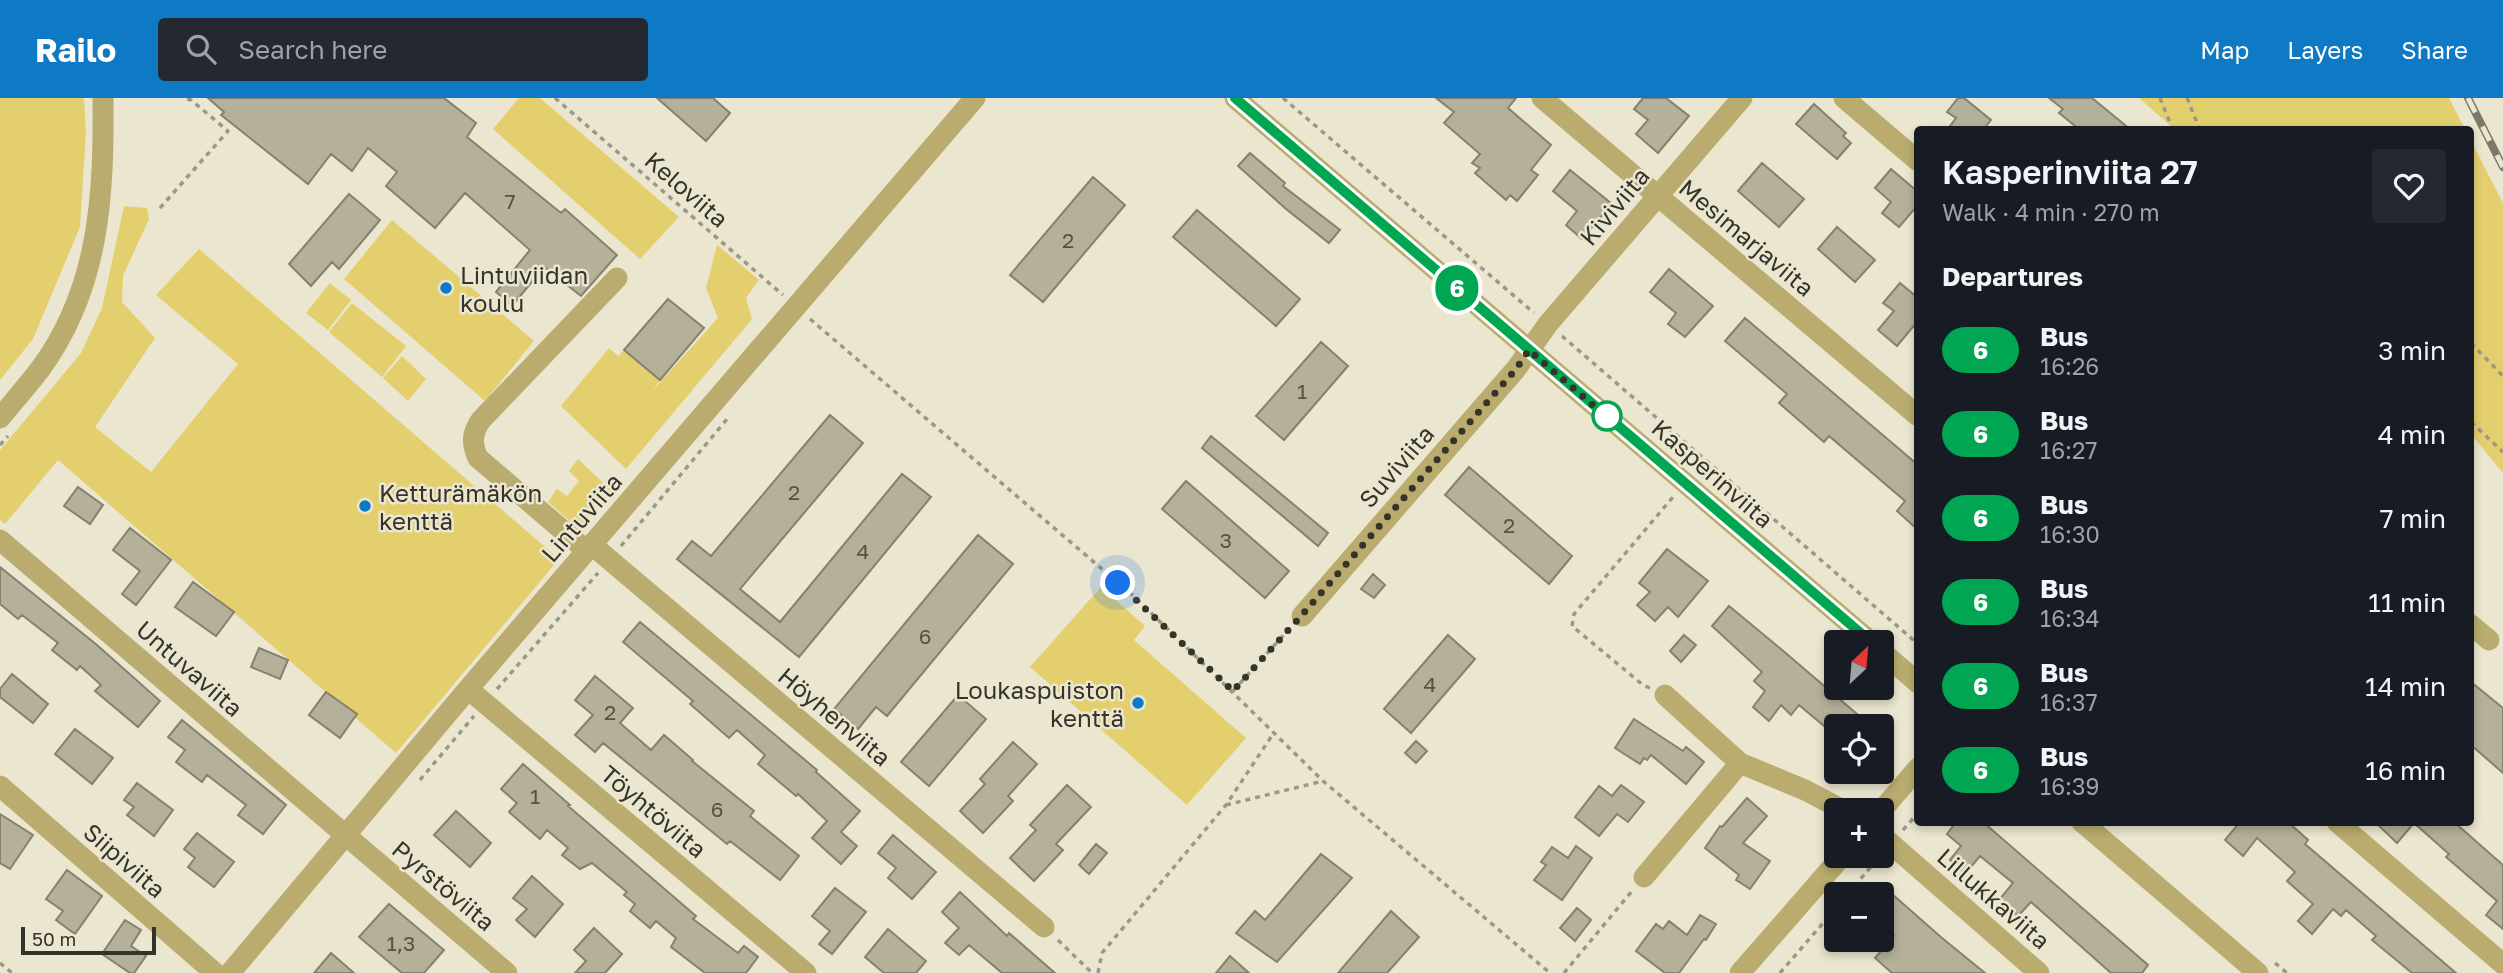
<!DOCTYPE html>
<meta charset="utf-8">
<style>
:root{--surface:#171b24;--page:#242831;--text:#f1f3f6;--muted:#9ea1a6;--accent:#0e79c4}
body{margin:0;font-family:"Golos Text",sans-serif;background:var(--page);color:var(--text);height:100vh;display:flex;flex-direction:column;font-size:26px;white-space:nowrap}
*{box-sizing:border-box;margin:0}
p{font-size:23px;color:var(--muted)}
.icon{flex:none;width:38px;height:38px;fill:none;stroke:currentColor;stroke-width:2;stroke-linecap:round;stroke-linejoin:round}
.map{position:relative;flex:1;overflow:hidden}
.details{position:absolute;left:1914px;top:28px;width:560px;height:700px;display:flex;flex-direction:column;background:var(--surface);border-radius:7px;box-shadow:0 4px 10px #0003}
.details>*{flex:none}
.badge{padding:0 14px;border-radius:23px;font-size:24px;line-height:46px}
.needle{width:46px;rotate:26deg}
.buttons{position:absolute;left:1824px;top:532px;display:grid;gap:14px}
.buttons a{display:grid;place-items:center;width:70px;height:70px;border-radius:7px;background:var(--surface);box-shadow:0 4px 10px #0003;font-size:35px}
.scale{position:absolute;left:21px;bottom:18px;width:135px;box-sizing:border-box;padding-left:7px;border:4px solid #35332a;border-top:0;font-size:19px;line-height:24px;white-space:nowrap;color:#35332a;-webkit-text-stroke:5px #ebe6cf;paint-order:stroke}
.you{position:absolute;width:35px;height:35px;margin:-18px;border:5px solid #fff;border-radius:50%;background:#1a73e8;box-shadow:0 0 0 10px #1a73e833}
.map>.badge{position:absolute;translate:-50% -50%;box-shadow:0 0 0 4px #fff}
h2{padding:0 28px;font-size:26px;line-height:63px}
.round{display:grid;place-items:center;flex:none;width:74px;height:74px;border-radius:7px;background:var(--page)}
.summary{display:flex;align-items:center;justify-content:space-between;height:119px;padding:0 28px}
h1{font-size:33px;font-weight:600;line-height:52px}
ul{padding:0;list-style:none}
li{display:flex;align-items:center;gap:21px;height:84px;padding:0 28px}
li div{flex:1}
li b{display:block;font-size:26px}
li em{font-style:normal}
li .badge{min-width:77px;font-weight:700;text-align:center}
header{display:flex;align-items:center;gap:42px;box-sizing:border-box;height:98px;padding:0 35px;background:var(--accent);color:#fff}
header strong{font-size:33px}
nav{display:flex;gap:38px;margin-inline-start:auto;font-size:24px}
.search{width:490px;height:63px;background:var(--page);display:flex;align-items:center;gap:18px;box-sizing:border-box;padding:0 24px;border-radius:7px;color:var(--muted);font-size:26px}
.map>svg:first-child{display:block}
</style>
<header>
<strong>Railo</strong>
<div class="search"><svg class="icon" aria-label="search" viewBox="0 0 24 24"><circle cx="10" cy="10" r="6"/><path d="M15 15l6 6"/></svg>Search here</div>
<nav><a>Map</a><a>Layers</a><a>Share</a></nav>
</header>
<div class="map">
<svg width="2503" height="875" viewBox="0 0 2503 875">
<rect width="100%" height="100%" fill="#ebe6cf"/>
<path fill="#e4cf6e" d="M0 0H84L86 34 80 129 33 241 0 282Z
M519 0H540L679 119 640 161 493 31Z
M2139 0H2449L2465 31H2174Z
M2471 43 2503 105V375L2471 336Z
M124 108 147 110 149 121 123 178 122 204 155 240 95 329 151 374 238 266 156 197 199 151 559 461 396 655 58 362 5 426 0 422V352L81 255 102 210Z
M392 122 534 243 485 303 344 181Z
M717 147 759 182 746 200 752 221 626 371 561 308 609 250 618 258 624 252 660 282 651 294 718 220 706 190Z
M330 185 351 202 328 232 306 215Z
M352 205 406 248 382 279 329 234Z
M402 258 426 281 408 303 383 280Z
M578 361 611 392 579 431 548 404 557 391 567 398 579 383 569 373Z
M1101 489 1145 528 1134 542 1246 640 1187 707 1030 569Z"/>
<path fill="#b4b09a" stroke="#86816d" stroke-width="2" d="M208 0H444L476 25 467 39 561 115 565 111 617 157 581 198 544 169 512 208 496 194 530 152 465 95 435 130 386 88 397 74 368 50 352 73 331 56 308 86 221 17 224 14Z
M657 0H713L730 15 706 43Z
M1436 0H1516L1508 10 1551 47 1531 72 1538 77 1517 103 1510 97 1506 102 1475 75 1480 70 1472 65 1480 56 1444 25 1454 14Z
M1643 0H1666L1689 18 1658 55 1636 36 1648 22 1634 11Z
M1958 0H1964L1991 22 1983 32H1947L1956 20 1947 14Z
M2049 0H2092L2131 32H2080L2059 15 2063 11Z
M1814 6 1846 35 1843 38 1851 45 1837 61 1796 26Z
M1250 55 1285 85 1283 88 1340 132 1329 145 1286 111 1238 68Z
M1762 65 1804 101 1779 129 1738 93Z
M1891 71 1918 94V107L1899 129 1882 115 1891 104 1875 90Z
M1570 72 1612 106 1582 141 1566 127 1577 113 1553 93Z
M1093 79 1125 107 1043 204 1010 177Z
M349 96 380 122 339 171 332 164 311 188 289 166Z
M1197 112 1300 201 1276 228 1173 139Z
M1837 129 1875 162 1855 184 1818 151Z
M1669 171 1713 208 1685 239 1668 226 1676 215 1650 194Z
M1900 185 1918 200V223L1897 248 1878 232 1894 213 1883 205Z
M668 201 704 230 660 282 624 252Z
M1745 220 1918 367V432L1897 413 1905 403 1829 338 1824 344 1779 305 1787 296 1725 243Z
M1321 244 1348 268 1284 342 1256 318Z
M830 317 863 345 740 491 780 524 902 376 931 399 799 559 677 461 692 443 711 458Z
M1211 338 1328 435 1318 448 1202 350Z
M1469 369 1572 458 1549 486 1445 397Z
M1186 383 1289 473 1265 500 1162 411Z
M78 389 103 407 90 426 64 408Z
M130 430 171 462 136 507 122 496 140 473 113 452Z
M978 437 1013 466 887 618 876 609 858 631 834 611Z
M1667 451 1708 483 1678 519 1668 509 1655 523 1637 507 1650 494 1639 485Z
M0 469 97 547 160 603 138 629 95 593 101 587 80 568 77 572 52 552 58 545 22 517 18 521 0 506Z
M1373 476 1385 487 1374 500 1361 491Z
M193 484 234 514 216 538 175 509Z
M1729 508 1781 551 1871 628H1836V638L1799 607 1791 617 1781 607 1769 623 1753 609 1765 593 1754 583 1762 574 1712 528Z
M640 524 817 672 816 674 860 713 841 734 857 748 841 766 812 740 827 723 798 696 796 698 758 666 765 657 737 632 729 640 690 606 693 603 623 544Z
M1448 537 1475 561 1411 635 1384 611Z
M1684 537 1696 547 1681 564 1670 553Z
M259 550 288 562 280 581 251 569Z
M12 576 48 606 33 625 0 599V591Z
M595 578 633 610 620 625 651 652 664 637 693 662 692 663 754 713 750 718 799 758 780 782 730 743 727 746 603 645 595 654 575 637 593 617 575 602Z
M2471 584 2503 610V675L2471 647Z
M326 594 357 616 340 640 309 617Z
M958 597 986 621 929 688 901 664Z
M1634 621 1683 653 1686 649 1704 664 1686 686 1651 657 1647 662 1644 660 1640 666 1615 650Z
M182 622 286 707 263 736 238 717 246 707 207 677 202 684 176 664 185 652 168 639Z
M75 631 113 660 92 686 55 656Z
M1416 643 1427 653 1416 665 1405 655Z
M1013 644 1037 666 1008 698 1013 703 983 735 960 713 985 686 980 681Z
M523 666 570 707 568 708 696 818 693 821 738 855 744 848 758 859 746 875H705L671 849 676 840 656 823 650 830 630 813 635 806 624 797 627 794 592 765 580 771 562 757 568 750 547 732 540 741 509 714 517 705 501 691Z
M137 685 173 712 154 738 127 717 134 709 124 702Z
M1067 687 1091 709 1056 746 1063 752 1034 783 1010 760 1036 732 1030 727Z
M1621 687 1644 704 1628 724 1617 716 1599 738 1575 719 1599 688 1612 698Z
M1747 700 1767 718 1743 745 1770 763 1750 791 1736 782 1739 777 1705 750 1720 728 1722 729Z
M456 713 491 745 470 769 434 737Z
M0 716 33 737 10 771 0 765Z
M1956 724H1983L2148 867 2142 875H2111L2031 804 2018 818 1999 802 2013 785 1980 758 1965 776 1950 762 1961 748 1947 736Z
M2240 724H2288L2308 742 2305 746 2456 875H2412L2372 842 2376 838 2346 812 2341 818 2333 811 2312 836 2298 823 2313 806 2287 783 2295 774 2257 740 2243 758 2225 742Z
M2375 724H2454L2503 767V831L2486 817 2497 803 2446 759 2449 756 2414 725 2397 745Z
M197 735 234 764 214 789 188 769 195 760 184 751Z
M893 737 936 774 912 801 888 780 896 770 878 755Z
M1096 746 1107 755 1089 776 1079 767Z
M1576 748 1592 760 1562 802 1534 782 1546 767 1541 764 1552 749 1568 760Z
M1321 756 1352 780 1277 864 1236 835 1255 813 1265 822Z
M67 772 102 798 75 836 56 822 63 813 46 801Z
M532 778 563 806 535 839 516 822 527 811 513 800Z
M835 790 866 814 832 856 819 846 830 833 812 818Z
M960 794 1007 838 1009 835 1055 875H1002L969 847 959 857 945 845 959 830 942 814Z
M1892 796 1942 840 1985 875H1892L1875 860 1894 838 1881 828V809Z
M389 806 444 852 424 875H402L359 839Z
M1577 810 1591 822 1575 843 1560 830Z
M1391 813 1419 839 1387 875H1338Z
M1700 817 1716 826 1706 842 1704 841 1679 875H1665L1636 853 1656 826 1663 831 1669 823 1687 837Z
M125 822 141 832 131 848 146 858 134 875H130L102 856Z
M594 830 622 856 605 875H575L586 863 574 852Z
M888 831 926 863 916 875H884L865 859Z
M331 855 354 875H314Z
M1230 858 1249 875H1216Z"/>
<g fill="none" stroke-linecap="round" stroke-linejoin="round">
<path stroke="#9b9887" stroke-width="3.5" stroke-dasharray="5 5" stroke-linecap="butt" d="M555 0 783 197
M1283 0 1534 215
M2160 0 2173 32
M2187 0 2200 32
M160 110 228 33 191 2 183 0
M810 221 1137 501 1323 683 1550 875
M1562 238 1918 546
M2471 245 2503 278
M2471 324 2503 354
M0 347 8 338
M621 448 728 320
M1650 590 1643 587 1572 528 1574 516 1673 399
M497 591 598 475
M1233 593 1290 530
M420 682 474 618
M1226 707 1323 683
M1903 732 1918 715
M1848 796 1879 759
M1058 842 1092 875
M0 865 12 875
M2275 865 2287 875
M1098 875 1102 855 1226 707 1273 636
M1564 875 1632 793
M1780 875 1836 810"/>
<path stroke="#b9ac6e" stroke-width="21" d="M1235 0 1871 544
M1542 0 1918 318
M1844 0 1918 63
M0 320C14 303 28 287 41 270 100 189 104 96 103 0
M0 442 507 875
M592 447 1044 829
M587 453 478 360C471 345 472 335 481 322L617 180
M1302 518 1516 271 1548 226 1742 0
M2471 527 2489 542
M1881 553 1918 585
M468 591 806 875
M1665 597 1740 665 1805 692 1843 712
M0 688 215 875
M1881 713 1918 670
M2082 724 2258 875
M2337 724 2503 866
M1881 737 2039 875
M1644 779 1740 665
M230 875 468 591 975 0
M1740 875 1842 758"/>
<defs>
<path id="rail" d="M2468 0 2503 69"/>
</defs>
<use href="#rail" stroke="#7c796a" stroke-width="8"/>
<use href="#rail" stroke="#ebe6cf" stroke-width="5" stroke-dasharray="16" stroke-linecap="butt"/>
</g>
<g fill="none" stroke-linecap="round" stroke-linejoin="round">
<defs>
<path id="line" d="M1235 0 1871 544"/>
</defs>
<use href="#line" stroke="#fff" stroke-width="16"/>
<use href="#line" stroke="#00a651" stroke-width="10"/>
<path stroke="#35332a" stroke-width="7" stroke-dasharray="0 12.6" d="M1118 485 1233 593 1302 517 1516 271 1529 252 1609 321 1607 318"/>
</g>
<g fill="#0e79c4" stroke="#ebe6cf" stroke-width="2.5">
<circle cx="446" cy="190" r="7"/>
<circle cx="365" cy="408" r="7"/>
<circle cx="1138" cy="605" r="7"/>
</g>
<circle fill="#fff" stroke="#00a651" stroke-width="3.5" cx="1607" cy="318" r="14"/>
<g text-anchor="middle" dominant-baseline="central" stroke-width="5" stroke-linejoin="round" paint-order="stroke">
<g font-size="21" fill="#555246">
<text x="510" y="103">7</text>
<text x="1068" y="142">2</text>
<text x="1302" y="293">1</text>
<text x="794" y="394">2</text>
<text x="1509" y="427">2</text>
<text x="1226" y="442">3</text>
<text x="863" y="453">4</text>
<text x="925" y="538">6</text>
<text x="1430" y="586">4</text>
<text x="610" y="614">2</text>
<text x="535" y="698">1</text>
<text x="717" y="711">6</text>
<text x="401" y="845">1,3</text>
</g>
<g font-size="24" fill="#35332a" stroke="#ebe6cf">
<text transform="translate(687 91) rotate(41)">Keloviita</text>
<text transform="translate(1614 108) rotate(-50)">Kiviviita</text>
<text transform="translate(1747 139) rotate(40)">Mesimarjaviita</text>
<text transform="translate(1396 368) rotate(-49)">Suviviita</text>
<text transform="translate(1713 375) rotate(41)">Kasperinviita</text>
<text transform="translate(581 419) rotate(-49)">Lintuviita</text>
<text transform="translate(190 570) rotate(41)">Untuvaviita</text>
<text transform="translate(835 618) rotate(40)">Höyhenviita</text>
<text transform="translate(654 713) rotate(40)">Töyhtöviita</text>
<text transform="translate(125 762) rotate(41)">Siipiviita</text>
<text transform="translate(444 787) rotate(40)">Pyrstöviita</text>
<text transform="translate(1994 800) rotate(41)">Lillukkaviita</text>
</g>
<g font-size="24" fill="#35332a" stroke="#ebe6cf" text-anchor="start">
<text x="460" y="176">Lintuviidan<tspan x="460" dy="28">koulu</tspan></text>
<text x="379" y="394">Ketturämäkön<tspan x="379" dy="28">kenttä</tspan></text>
<text x="1124" y="591" text-anchor="end">Loukaspuiston<tspan x="1124" dy="28">kenttä</tspan></text>
</g>
</g>
</svg>
<div class="buttons">
<a><svg class="needle" viewBox="-14 -14 28 28"><path d="M0-13l5 13h-10z" fill="#e53935"/><path d="M0 13l5-13h-10z" fill="#9ea1a6"/></svg></a>
<a><svg class="icon" aria-label="locate" viewBox="0 0 24 24"><circle cx="12" cy="12" r="6"/><path d="M12 2v4M12 18v4M2 12h4M18 12h4"/></svg></a>
<a>+</a>
<a>−</a>
</div>
<div class="scale">50 m</div>
<div class="you" style="left:1118px;top:485px"></div>
<b class="badge" style="left:1457px;top:190px;background:#00a651;color:#fff">6</b>
<section class="details">
<div class="summary"><div><h1>Kasperinviita 27</h1><p>Walk · 4 min · 270 m</p></div><a class="round"><svg class="icon" aria-label="heart" viewBox="0 0 24 24"><path d="M12 20l-8-8c-3-5 5-10 8-4 3-6 11-1 8 4z"/></svg></a></div>
<h2>Departures</h2>
<ul>
<li><span class="badge" style="background:#00a651;color:#fff">6</span><div><b>Bus</b><p>16:26</p></div><em>3 min</em></li>
<li><span class="badge" style="background:#00a651;color:#fff">6</span><div><b>Bus</b><p>16:27</p></div><em>4 min</em></li>
<li><span class="badge" style="background:#00a651;color:#fff">6</span><div><b>Bus</b><p>16:30</p></div><em>7 min</em></li>
<li><span class="badge" style="background:#00a651;color:#fff">6</span><div><b>Bus</b><p>16:34</p></div><em>11 min</em></li>
<li><span class="badge" style="background:#00a651;color:#fff">6</span><div><b>Bus</b><p>16:37</p></div><em>14 min</em></li>
<li><span class="badge" style="background:#00a651;color:#fff">6</span><div><b>Bus</b><p>16:39</p></div><em>16 min</em></li>
</ul>
</section>
</div>
